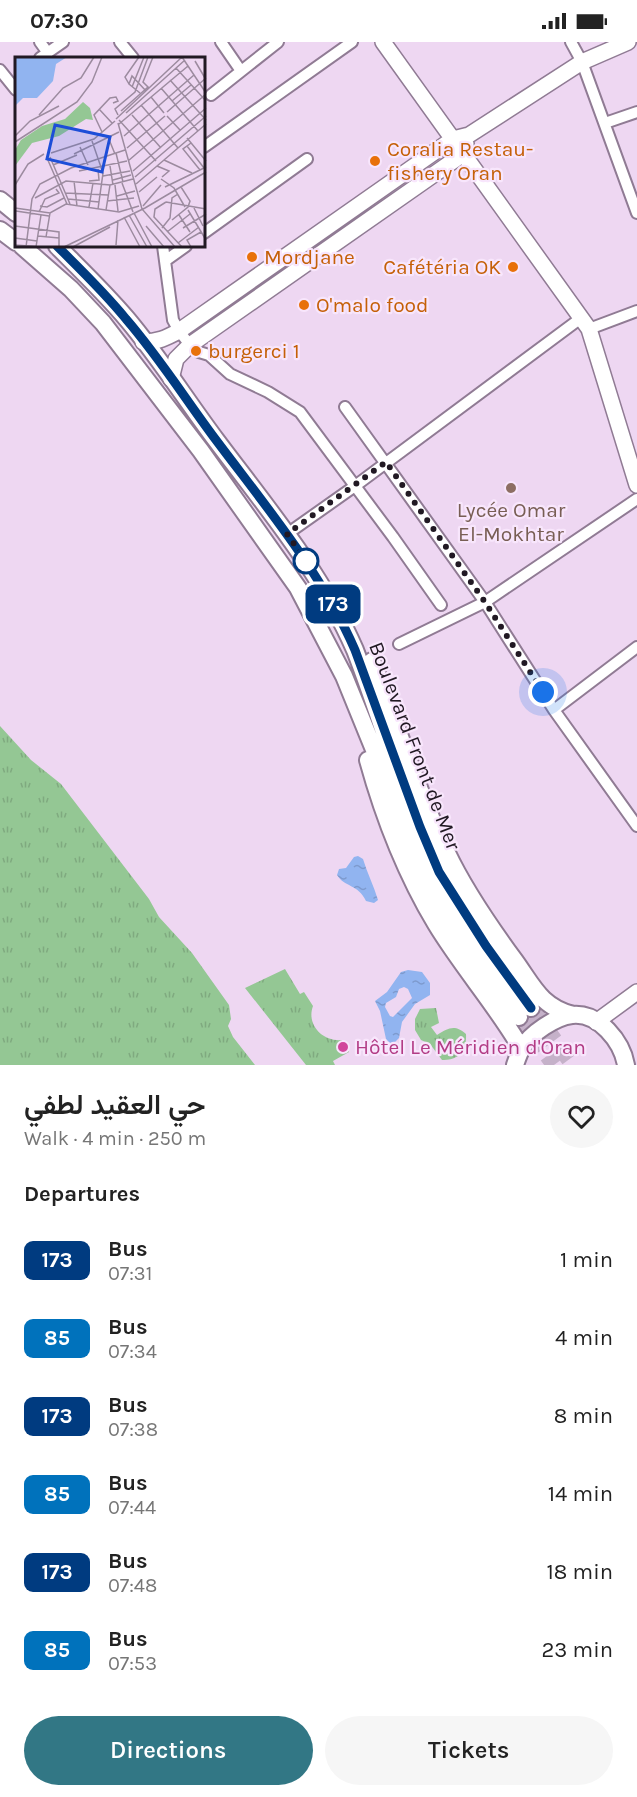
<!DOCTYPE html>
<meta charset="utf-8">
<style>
:root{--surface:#fff;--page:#f6f6f6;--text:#222;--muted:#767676;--accent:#327785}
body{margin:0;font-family:Karla,Vazirmatn,sans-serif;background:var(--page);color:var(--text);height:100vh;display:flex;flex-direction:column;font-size:22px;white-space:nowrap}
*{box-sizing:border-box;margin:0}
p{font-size:20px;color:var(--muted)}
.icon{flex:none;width:33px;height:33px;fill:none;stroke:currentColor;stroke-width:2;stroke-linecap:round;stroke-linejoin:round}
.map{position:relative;height:1023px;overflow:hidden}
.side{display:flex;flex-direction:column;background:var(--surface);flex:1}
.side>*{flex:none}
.badge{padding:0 12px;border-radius:9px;font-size:21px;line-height:39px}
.you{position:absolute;width:30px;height:30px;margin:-15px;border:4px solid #fff;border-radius:50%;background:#1a73e8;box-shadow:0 0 0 9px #1a73e833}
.map>.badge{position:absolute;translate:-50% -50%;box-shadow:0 0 0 3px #fff}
h2{padding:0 24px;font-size:22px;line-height:54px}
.round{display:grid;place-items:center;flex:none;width:63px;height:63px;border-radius:32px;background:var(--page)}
.head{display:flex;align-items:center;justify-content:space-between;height:102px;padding:0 24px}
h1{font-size:28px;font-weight:600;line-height:45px}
.action{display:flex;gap:12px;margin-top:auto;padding:12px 24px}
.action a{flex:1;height:69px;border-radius:36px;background:var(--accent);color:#fff;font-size:24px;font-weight:600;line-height:69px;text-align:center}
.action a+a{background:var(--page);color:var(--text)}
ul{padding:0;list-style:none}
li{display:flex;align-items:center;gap:18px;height:78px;padding:0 24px}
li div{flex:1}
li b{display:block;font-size:22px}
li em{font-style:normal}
li .badge{min-width:66px;font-weight:700;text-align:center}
.status{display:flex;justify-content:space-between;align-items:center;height:42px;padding:0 30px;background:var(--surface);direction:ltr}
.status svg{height:16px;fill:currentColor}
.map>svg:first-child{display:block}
</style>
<div class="status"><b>07:30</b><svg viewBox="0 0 49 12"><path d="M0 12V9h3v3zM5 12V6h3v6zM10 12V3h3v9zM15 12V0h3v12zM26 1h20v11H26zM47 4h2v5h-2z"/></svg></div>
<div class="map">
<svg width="637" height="1023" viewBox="0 0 637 1023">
<defs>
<pattern id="grass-tufts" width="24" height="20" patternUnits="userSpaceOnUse" patternTransform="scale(1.5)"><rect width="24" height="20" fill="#94c794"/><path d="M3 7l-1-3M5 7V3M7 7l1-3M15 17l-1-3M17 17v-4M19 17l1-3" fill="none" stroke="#7faa7f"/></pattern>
<pattern id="water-ripples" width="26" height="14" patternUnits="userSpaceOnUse" patternTransform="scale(1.5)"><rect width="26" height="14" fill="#91b4f0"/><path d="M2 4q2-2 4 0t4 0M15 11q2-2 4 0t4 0" fill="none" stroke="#7d9ace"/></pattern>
</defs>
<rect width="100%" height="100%" fill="#eed7f2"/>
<path fill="url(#grass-tufts)" d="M0 684 31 718 61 742 149 857 159 875 192 911 229 963 231 977 228 984 233 995 255 1023H0Z
M285 927 300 952 304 950 313 964C306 983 323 1000 342 998L349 1010 333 1019 335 1023H306L245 946Z
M436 966 439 981 431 985 437 993C448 986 455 982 466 992 467 1008 459 1019 442 1018L430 1002 421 998 415 988V977L420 967Z"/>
<path fill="url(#water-ripples)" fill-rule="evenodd" d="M358 814 363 817C367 831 374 844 378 858L374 861 366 859C358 842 344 845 337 833L339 827 346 826 354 815Z
M408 928 422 930 430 941V953L415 962 402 980 399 996 395 1000 390 1001 386 997 380 969 375 959 387 950 401 930ZM404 945 408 947 412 956 393 975 390 974 385 965 386 961 396 955 399 947Z"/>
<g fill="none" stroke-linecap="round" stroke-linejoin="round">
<path stroke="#c5b1c9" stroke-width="16" stroke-dasharray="16 8" stroke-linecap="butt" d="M531 966 573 1023
M519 975 554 1023"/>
<defs>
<path id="street" d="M40 0 48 11
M120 0 133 16
M221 0 241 29
M571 0 582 20 637 171
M40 16 63 0
M0 28 16 48
M211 53 278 0
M605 81 637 70
M204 105 352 0
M204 191 307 117
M163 204 173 278 179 289 190 303 199 310 209 313 230 332 268 350 300 370 393 495 441 563
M165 219 186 204
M589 287 637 269
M345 365 485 560 554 668 637 784
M287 492 355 444 581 276
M399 602 485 560 637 457
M554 668 637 605"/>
<path id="secondary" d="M383 0 589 287 637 443
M143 300C158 300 166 296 179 289L453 97 469 93 582 20 628 0
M171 337 176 317 190 303 463 112 466 102
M596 980 637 950"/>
<path id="primary" d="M0 158 16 171
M0 188 16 200
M22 204 71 247 103 281 201 409 298 546 344 634 421 823 460 892 519 975
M57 204C81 228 105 251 127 277 159 315 186 358 216 398 267 466 321 530 355 608 383 681 404 759 439 830 464 878 499 922 531 966
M372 619C397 683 417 749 447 811 465 849 490 885 515 919 533 944 541 965 573 973
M368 718C384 776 405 830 436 882 462 925 496 963 521 1006
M515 1023C517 1017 519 1011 522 1006 531 991 555 975 572 973 599 970 622 1000 626 1023"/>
</defs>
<use href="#street" stroke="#907b94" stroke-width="14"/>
<use href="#secondary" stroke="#907b94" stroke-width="18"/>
<use href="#primary" stroke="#907b94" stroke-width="20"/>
<use href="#street" stroke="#fff" stroke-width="10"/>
<use href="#secondary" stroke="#fff" stroke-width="15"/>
<use href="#primary" stroke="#fff" stroke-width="16"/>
</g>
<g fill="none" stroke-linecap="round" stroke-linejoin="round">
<defs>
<path id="line" d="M57 204C81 228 105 251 126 277 159 315 186 358 216 398 267 466 321 530 355 608L420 785 439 830 486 904 531 966"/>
</defs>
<use href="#line" stroke="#fff" stroke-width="14"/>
<use href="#line" stroke="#003b80" stroke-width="9"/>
<path stroke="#211923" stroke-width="6" stroke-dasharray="0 10.8" d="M306 519 287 492 386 420 485 560 543 650"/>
</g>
<g fill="#e8710a" stroke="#f8e6fc" stroke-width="2">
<circle cx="375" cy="119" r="6"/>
<circle cx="252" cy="215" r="6"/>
<circle cx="513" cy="225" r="6"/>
<circle cx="304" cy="263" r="6"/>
<circle cx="196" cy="309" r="6"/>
</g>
<circle fill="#8d6e63" stroke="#f8e6fc" stroke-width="2" cx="511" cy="446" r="6"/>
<circle fill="#fff" stroke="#003b80" stroke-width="3" cx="306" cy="519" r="12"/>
<circle fill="#d1479c" stroke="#f8e6fc" stroke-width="2" cx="343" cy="1005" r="6"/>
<g text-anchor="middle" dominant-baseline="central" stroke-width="4.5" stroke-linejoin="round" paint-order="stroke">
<g font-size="21" fill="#c56008" stroke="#f8e6fc" text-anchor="start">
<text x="387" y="107">Coralia Restau-<tspan x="387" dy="24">fishery Oran</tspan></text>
<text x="264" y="215">Mordjane</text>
<text x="501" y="225" text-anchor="end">Cafétéria OK</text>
<text x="316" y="263">O'malo food</text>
<text x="208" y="309">burgerci 1</text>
</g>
<g font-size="21" fill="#785e54" stroke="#f8e6fc">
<text x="511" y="468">Lycée Omar<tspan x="511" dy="24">El-Mokhtar</tspan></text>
</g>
<g font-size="21" fill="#211923" stroke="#f8e6fc">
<text transform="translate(415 704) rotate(69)">Boulevard Front de Mer</text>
</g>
<g font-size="21" fill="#b23c85" stroke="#f8e6fc" text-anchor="start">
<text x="355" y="1005">Hôtel Le Méridien d'Oran</text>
</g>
</g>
<g transform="translate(15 15)">
<rect width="190" height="190" fill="#eed7f2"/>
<path d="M68 45 75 51 78 63 71 62 44 79 17 86 0 109V93L6 83 27 69 50 62Z" fill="#94c794"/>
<path d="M0 0H52L41 7 38 24 22 41H8L0 49Z" fill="#91b4f0"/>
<path fill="none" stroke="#9c8b9f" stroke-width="1.5" d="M167 0 191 36M180 4 190 21M161 11 191 44M155 23 191 63M114 27 110 20 124 0M117 30 129 0M146 31 183 74M125 36 114 27 117 19 131 34M136 40 149 56M157 44 176 28M126 48 163 91M84 52 97 66M106 54 133 30 128 25 138 0M152 55 191 21M111 56 170 3M24 58 48 31 66 21 79 0M103 58 100 52 120 35 133 0M117 58 146 91M152 59 165 73M101 62 167 0M104 63 141 104M103 66 127 152 160 190M104 67 173 9M87 75 79 58 95 41 101 40 103 44 98 46M0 79 15 64 44 49M109 79 179 18M93 80 100 97M172 81 191 104M77 84 88 116 83 152M0 85 62 45 77 25 87 0M176 86 168 92 185 113M172 89 189 111M65 90 73 108M112 91 150 59M36 96 79 82 100 64M101 96 108 125M59 97 104 75M35 100 55 147M32 101 52 147M149 103 177 116M113 104 191 37M38 108 62 98M95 109 98 128M142 109 154 114 147 120M64 114 112 104M118 114 191 51M88 119 115 114M120 120 191 59M146 122 159 131 170 150M98 123 116 118M59 124 62 149M74 124 84 123 83 112M107 126 118 155M121 127 191 67M0 128 13 107 29 97M100 128 103 154M150 130 191 110M124 135 142 120M50 136 93 138M102 139 120 134M20 141 51 124 95 128 118 122M53 142 84 145M92 144 119 141M151 145 140 152 139 160 167 190M151 145 191 152M25 149 32 150 49 141M128 149 146 128M74 150 78 126M0 151 35 156 51 147 104 155 124 149M179 151 188 169M91 153 95 128M173 153 191 183M1 154 34 159M24 155 30 142 44 136 41 132M119 156 137 190M114 158 132 190M164 158 175 175M109 160 125 190M157 163 173 150 175 144 166 130M0 169 44 175V190M131 169 149 190M147 171 155 161 157 141 163 137M168 171 191 157M152 175 175 157M23 179 44 181M31 180 35 156M0 181 22 184M163 186 184 170M0 188 28 190M101 188 103 163M11 190 17 142 25 127 56 111 110 93M21 190 26 158M49 190 130 151 191 115M58 190 95 170M176 190 172 183 186 175"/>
<path fill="#1d4ed8" fill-opacity="0.15" stroke="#1d4ed8" stroke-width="3" d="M40 68 95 80 87 115 32 102Z"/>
<rect width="190" height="190" fill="none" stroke="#211923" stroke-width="3"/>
</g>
</svg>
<div class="you" style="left:543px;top:650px"></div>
<b class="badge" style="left:333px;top:562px;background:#003b80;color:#fff">173</b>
</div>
<section class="side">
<div class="head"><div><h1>حي العقيد لطفي</h1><p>Walk · 4 min · 250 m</p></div><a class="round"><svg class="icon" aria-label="heart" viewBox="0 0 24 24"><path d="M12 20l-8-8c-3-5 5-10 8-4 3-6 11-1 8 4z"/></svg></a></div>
<h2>Departures</h2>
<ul>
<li><span class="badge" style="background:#003b80;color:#fff">173</span><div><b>Bus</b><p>07:31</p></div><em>1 min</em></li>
<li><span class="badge" style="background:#0072bc;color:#fff">85</span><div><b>Bus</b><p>07:34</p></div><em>4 min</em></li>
<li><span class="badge" style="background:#003b80;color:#fff">173</span><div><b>Bus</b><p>07:38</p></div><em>8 min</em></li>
<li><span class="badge" style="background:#0072bc;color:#fff">85</span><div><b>Bus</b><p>07:44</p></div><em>14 min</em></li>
<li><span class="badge" style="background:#003b80;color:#fff">173</span><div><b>Bus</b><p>07:48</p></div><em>18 min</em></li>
<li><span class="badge" style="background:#0072bc;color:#fff">85</span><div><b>Bus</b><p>07:53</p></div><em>23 min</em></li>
</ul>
<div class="action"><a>Directions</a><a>Tickets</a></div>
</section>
